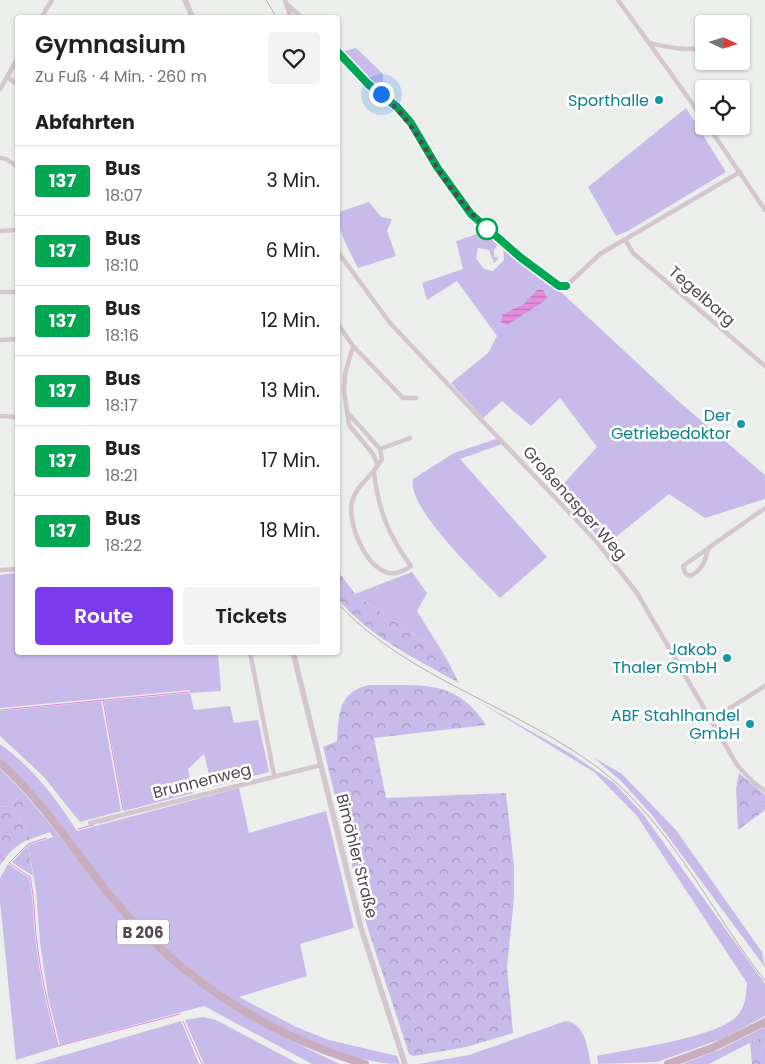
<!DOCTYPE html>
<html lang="de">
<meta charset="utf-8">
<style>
:root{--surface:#fff;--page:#f2f2f2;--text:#202124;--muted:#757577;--line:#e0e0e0;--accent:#7c3aed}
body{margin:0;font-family:Poppins,sans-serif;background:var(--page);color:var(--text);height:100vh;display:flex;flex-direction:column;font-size:19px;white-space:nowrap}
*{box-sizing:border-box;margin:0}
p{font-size:16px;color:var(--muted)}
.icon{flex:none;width:28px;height:28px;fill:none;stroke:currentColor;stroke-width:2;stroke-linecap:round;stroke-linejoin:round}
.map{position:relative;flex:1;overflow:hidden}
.side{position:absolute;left:15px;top:15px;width:325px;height:640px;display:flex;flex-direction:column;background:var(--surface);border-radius:5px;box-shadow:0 1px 4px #0004}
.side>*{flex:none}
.badge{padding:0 10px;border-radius:4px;font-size:18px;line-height:32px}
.needle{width:32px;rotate:94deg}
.tools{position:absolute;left:695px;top:15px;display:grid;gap:10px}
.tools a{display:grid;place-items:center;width:55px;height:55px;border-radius:5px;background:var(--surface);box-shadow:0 1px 4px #0004;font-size:25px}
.you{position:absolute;width:25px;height:25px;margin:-12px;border:4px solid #fff;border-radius:50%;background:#1a73e8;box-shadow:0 0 0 8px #1a73e833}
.map>.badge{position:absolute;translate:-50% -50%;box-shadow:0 0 0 2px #fff}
h2{padding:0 20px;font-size:19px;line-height:45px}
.round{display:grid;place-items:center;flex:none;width:52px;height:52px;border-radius:5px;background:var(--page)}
.head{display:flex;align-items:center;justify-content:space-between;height:85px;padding:0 20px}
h1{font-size:24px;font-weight:600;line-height:38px}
.primary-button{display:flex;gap:10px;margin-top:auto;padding:10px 20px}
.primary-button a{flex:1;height:58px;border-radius:5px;background:var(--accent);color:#fff;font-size:20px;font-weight:600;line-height:58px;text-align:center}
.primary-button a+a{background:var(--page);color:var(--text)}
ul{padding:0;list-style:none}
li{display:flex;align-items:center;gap:15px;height:70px;padding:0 20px;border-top:1px solid var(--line)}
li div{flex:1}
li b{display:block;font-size:19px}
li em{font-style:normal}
li .badge{min-width:55px;font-weight:700;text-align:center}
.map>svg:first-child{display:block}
</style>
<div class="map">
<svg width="765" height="1064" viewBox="0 0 765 1064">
<defs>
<pattern id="forest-crowns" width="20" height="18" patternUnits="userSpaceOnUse" patternTransform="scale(1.25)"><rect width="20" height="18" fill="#c8bbea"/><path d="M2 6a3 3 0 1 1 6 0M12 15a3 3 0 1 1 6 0" fill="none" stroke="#a59ac0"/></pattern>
<pattern id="water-rules" width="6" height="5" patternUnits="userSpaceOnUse" patternTransform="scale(1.25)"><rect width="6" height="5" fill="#e48bdc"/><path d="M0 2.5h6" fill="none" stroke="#bc73b5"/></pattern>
</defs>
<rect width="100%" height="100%" fill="#ebeeeb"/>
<path fill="#c8bbea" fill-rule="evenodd" d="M356 48 383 74V91L341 52Z
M686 108 726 172 628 231 616 236 588 187Z
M369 202 381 217 392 219 387 231 396 256 358 268C349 250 337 231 338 210L339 212Z
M484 232 562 293 677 400 765 475V499L705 518 669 494 606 545 556 492 597 447 560 398 531 426 502 401 483 418 451 383 488 353 497 336 457 281 427 300 422 283 463 269 456 241ZM497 245 503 249 504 260 493 271 484 269 476 258 478 248 489 250 494 263 499 258 494 257V250Z
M496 439 502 444 460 459 547 557 500 598C479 576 407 508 413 479L454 453Z
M412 572 427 593 417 611 445 656 355 594Z
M17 573 18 652 218 653 221 691 190 693 194 710 230 706 234 723 258 720 269 772 212 787 204 754 188 769 193 793 124 811 104 701 190 693V690L0 708V575Z
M476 700 573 755 614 783 643 814 765 984V1016L724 1038 657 1062 598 1064 597 1056C628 1049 717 1038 737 1016 746 1006 746 995 747 983L637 816 594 772Z
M101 701 121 811 80 822 43 776 0 736V711Z
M0 744C32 767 56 798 77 831L239 788 249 833 326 811 354 928 300 944 307 976 239 997 296 1027 329 1040 397 1056 400 1064C369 1064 334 1051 305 1039 231 1008 164 956 114 894 76 848 45 798 0 758Z
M593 757 622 774 676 830 762 952 765 967 652 815 621 781Z
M0 769C43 809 74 858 112 903 178 981 249 1022 340 1064H312L204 1006 60 1045 48 997 40 942 36 890 28 845 53 837 50 832 31 839 18 818 20 796 10 806 0 807Z
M8 864 29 878C34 900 33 922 36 944 40 979 48 1013 58 1047L16 1060 0 901V878Z
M203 1017 216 1020 299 1064H204L185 1020Z
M181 1021 199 1064H34Z
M566 1021C586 1024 587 1048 591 1064H418L469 1055Z
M765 1027V1035L709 1064H682L719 1050Z"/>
<path fill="url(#forest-crowns)" d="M338 571 355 594 445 656 459 683C416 659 370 637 338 599Z
M369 685C419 686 455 677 486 725L374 738 386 798 506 793 514 867V898L507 967 513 1033 466 1047 414 1056 409 1054 367 926 323 747 337 741C339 714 338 692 369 685Z
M739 773 765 795V810L738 830 736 789Z
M20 796 31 807 18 818 31 839C20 841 5 856 0 866V807L10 806Z
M28 845 33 876 12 862Z
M765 1035V1064H752L750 1043Z"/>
<path fill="url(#water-rules)" d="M537 290H543L547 297 543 302 507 325 501 322 503 314 524 304Z"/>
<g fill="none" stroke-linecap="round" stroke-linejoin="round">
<path stroke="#e48bdc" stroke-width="1" d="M103 700 123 810
M0 710 189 692
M100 823 117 818
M78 829 93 825
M46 838 28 844 9 863 30 877C35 899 34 921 37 943 41 978 50 1012 58 1046L180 1014
M0 856 4 859
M183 1021 202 1064"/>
<path stroke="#d5c5cf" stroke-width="4.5" d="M285 0 291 18
M618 0 649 43C667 47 686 52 704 47
M287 4 302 18
M41 18 52 0
M649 43 704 120
M338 52 368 84 397 107 411 123 437 167 471 214 520 257 559 286H566L600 254 740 172
M7 77 18 85
M0 89 18 58
M708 126 765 210
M0 158 6 159 18 167
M0 231 18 230
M626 241 633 253 765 366
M338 252 390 323 596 541 637 593 737 765 753 782 765 791
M0 292H18
M338 324 353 346 403 398H416
M0 340 18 339
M348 413 380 449 382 459 378 465 373 454 349 425 344 391 345 374 353 346
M0 416 18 417
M380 449 410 438
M374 472C378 509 389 537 411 566 404 571 395 576 386 572 365 565 347 523 352 502 356 486 370 478 378 465
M708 549C705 562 702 570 690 576L685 573 683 566 765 508
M0 570 18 569
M250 652 274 775
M722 713 765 686
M90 823 321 765"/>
<path stroke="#d5c5cf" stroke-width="5.5" d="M185 0 193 18
M293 652 361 928 405 1064"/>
<path stroke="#c9acbe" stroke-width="8" d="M0 763C43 801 73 850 109 894 176 976 264 1034 365 1064
M668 1064 712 1048 765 1022"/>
<path stroke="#b5aeb1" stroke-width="1" d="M266 0 277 18
M338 604C409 679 515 706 597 767 669 820 710 911 765 981"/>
</g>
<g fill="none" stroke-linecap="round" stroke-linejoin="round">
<defs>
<path id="line" d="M338 52 368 84 397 107 411 123 437 167 471 214 520 257 559 286H566"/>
</defs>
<use href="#line" stroke="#fff" stroke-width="11"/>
<use href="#line" stroke="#00a651" stroke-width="8"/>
<path stroke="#574551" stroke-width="5" stroke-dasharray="0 9" d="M381 94C409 118 416 134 435 164 451 190 469 213 492 233L487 229"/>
</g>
<g fill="#0f9aa8" stroke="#fff" stroke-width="2">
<circle cx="659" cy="100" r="5"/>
<circle cx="741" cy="424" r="5"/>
<circle cx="727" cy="658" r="5"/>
<circle cx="750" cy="724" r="5"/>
</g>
<circle fill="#fff" stroke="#00a651" stroke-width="2.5" cx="487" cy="229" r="10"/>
<g text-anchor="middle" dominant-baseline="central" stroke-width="5" stroke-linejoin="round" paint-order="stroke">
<rect fill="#fff" stroke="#897d85" stroke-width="1" x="117" y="919.5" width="52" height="25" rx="4"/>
<g font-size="15" font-weight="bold" fill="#574551">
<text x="143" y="932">B 206</text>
</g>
<g font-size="16" fill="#0d838f" stroke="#fff" text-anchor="end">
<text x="649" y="100">Sporthalle</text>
<text x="731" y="415">Der<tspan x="731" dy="18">Getriebedoktor</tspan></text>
<text x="717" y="649">Jakob<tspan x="717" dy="18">Thaler GmbH</tspan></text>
<text x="740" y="715">ABF Stahlhandel<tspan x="740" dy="18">GmbH</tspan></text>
</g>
<g font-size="16" fill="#574551" stroke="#fff">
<text transform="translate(702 296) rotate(41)">Tegelbarg</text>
<text transform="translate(575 503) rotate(48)">Großenasper Weg</text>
<text transform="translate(202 781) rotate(-14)">Brunnenweg</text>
<text transform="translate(357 856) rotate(76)">Bimöhler Straße</text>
</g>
</g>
</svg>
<div class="tools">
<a><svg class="needle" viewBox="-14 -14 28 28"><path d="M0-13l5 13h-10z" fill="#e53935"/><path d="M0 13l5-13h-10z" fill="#757577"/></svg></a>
<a><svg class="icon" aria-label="locate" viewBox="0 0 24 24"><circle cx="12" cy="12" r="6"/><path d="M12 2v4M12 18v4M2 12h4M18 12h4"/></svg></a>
</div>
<div class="you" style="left:381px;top:94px"></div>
<section class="side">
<div class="head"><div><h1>Gymnasium</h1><p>Zu Fuß · 4 Min. · 260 m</p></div><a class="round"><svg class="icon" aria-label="heart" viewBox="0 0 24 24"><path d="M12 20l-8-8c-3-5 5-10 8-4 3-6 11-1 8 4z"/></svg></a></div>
<h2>Abfahrten</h2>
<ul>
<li><span class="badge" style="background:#00a651;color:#fff">137</span><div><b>Bus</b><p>18:07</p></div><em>3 Min.</em></li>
<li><span class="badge" style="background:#00a651;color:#fff">137</span><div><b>Bus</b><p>18:10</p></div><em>6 Min.</em></li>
<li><span class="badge" style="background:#00a651;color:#fff">137</span><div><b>Bus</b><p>18:16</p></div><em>12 Min.</em></li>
<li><span class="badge" style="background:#00a651;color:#fff">137</span><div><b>Bus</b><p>18:17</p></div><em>13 Min.</em></li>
<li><span class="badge" style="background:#00a651;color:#fff">137</span><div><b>Bus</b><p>18:21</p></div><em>17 Min.</em></li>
<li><span class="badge" style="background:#00a651;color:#fff">137</span><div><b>Bus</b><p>18:22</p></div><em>18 Min.</em></li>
</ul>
<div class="primary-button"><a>Route</a><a>Tickets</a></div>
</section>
</div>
